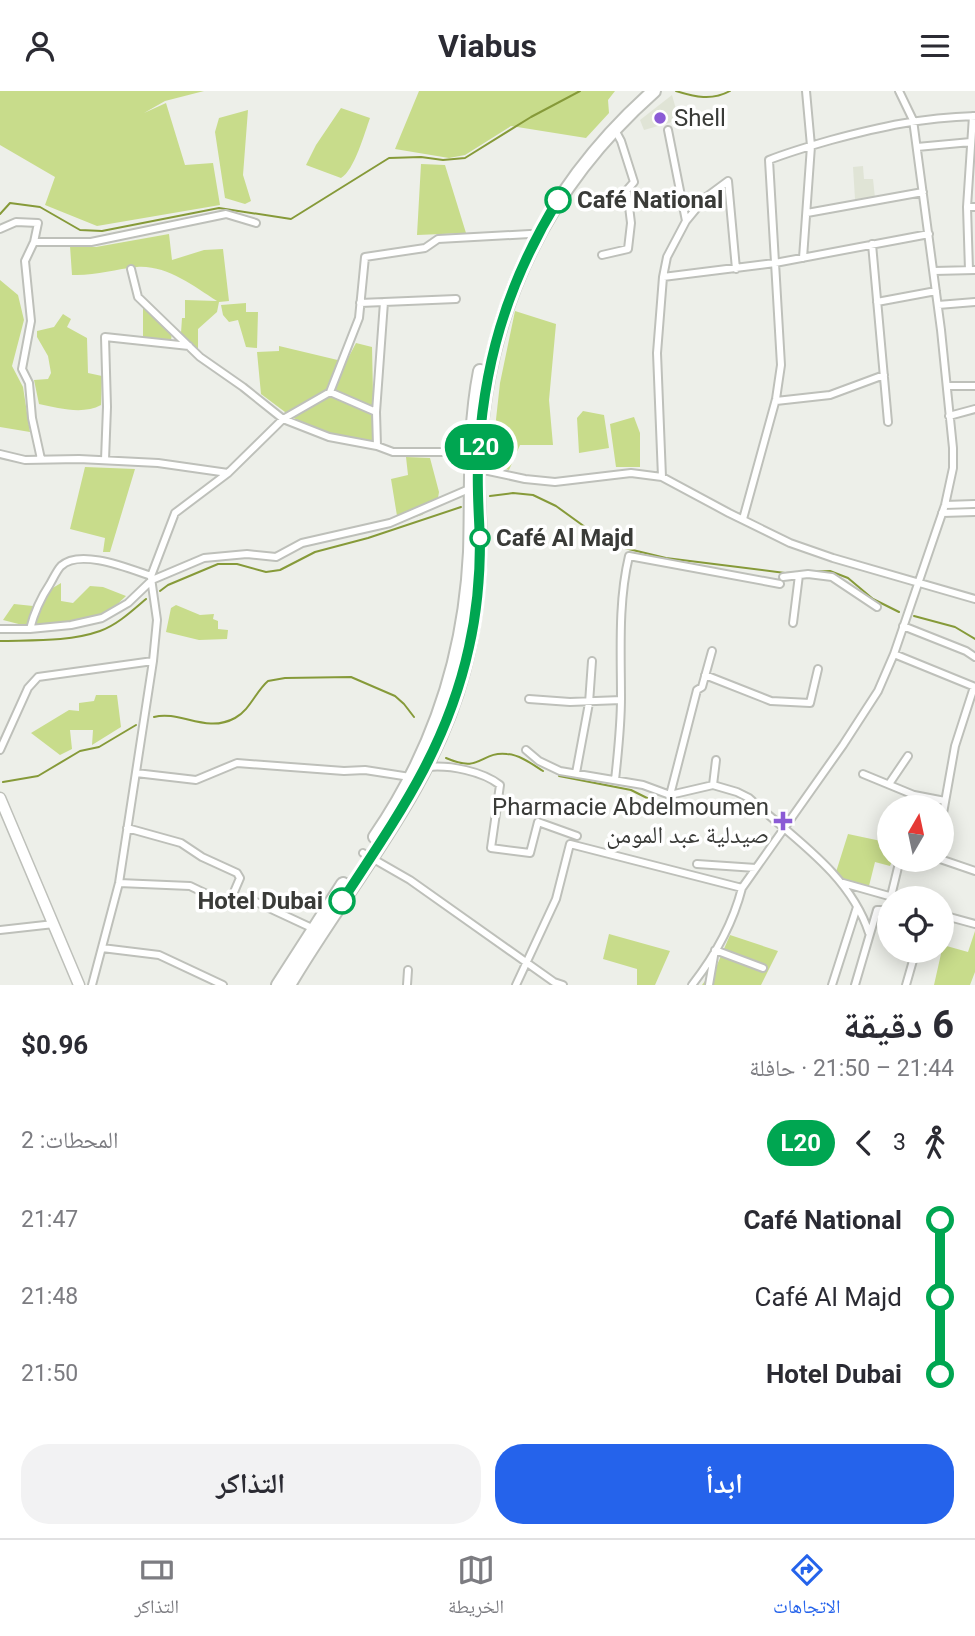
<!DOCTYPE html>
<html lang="ar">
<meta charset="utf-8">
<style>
:root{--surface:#fff;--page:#f2f2f3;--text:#2b2b33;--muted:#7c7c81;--line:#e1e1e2;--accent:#2563eb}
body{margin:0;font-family:Roboto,"Noto Naskh Arabic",sans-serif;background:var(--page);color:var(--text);direction:rtl;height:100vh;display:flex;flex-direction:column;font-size:26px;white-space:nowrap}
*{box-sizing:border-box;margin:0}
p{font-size:23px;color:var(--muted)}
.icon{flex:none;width:38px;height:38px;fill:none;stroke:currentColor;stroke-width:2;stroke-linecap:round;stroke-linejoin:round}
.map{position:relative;height:894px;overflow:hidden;direction:ltr}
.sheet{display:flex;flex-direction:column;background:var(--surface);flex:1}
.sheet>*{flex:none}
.badge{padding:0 14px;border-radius:23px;font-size:24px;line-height:46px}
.needle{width:46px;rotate:9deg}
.fabs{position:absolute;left:877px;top:704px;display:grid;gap:14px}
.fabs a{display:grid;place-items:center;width:77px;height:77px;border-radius:50%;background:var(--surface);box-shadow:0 4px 18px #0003;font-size:35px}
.map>.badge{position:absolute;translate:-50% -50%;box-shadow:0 0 0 4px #fff}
.legs{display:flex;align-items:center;gap:10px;height:77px;padding:0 21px;font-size:23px}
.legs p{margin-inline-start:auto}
.summary{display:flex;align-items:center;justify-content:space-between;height:119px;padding:0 21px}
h1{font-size:38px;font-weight:700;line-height:52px}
.cta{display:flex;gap:14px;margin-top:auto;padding:14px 21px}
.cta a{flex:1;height:80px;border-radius:28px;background:var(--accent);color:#fff;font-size:28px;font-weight:700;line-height:80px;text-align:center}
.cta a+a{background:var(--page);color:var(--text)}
ul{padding:0 21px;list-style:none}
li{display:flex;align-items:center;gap:24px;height:77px;font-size:26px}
li i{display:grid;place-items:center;width:10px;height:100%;margin:0 9px;background:currentColor}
li i::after{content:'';width:18px;height:18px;margin:-9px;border:5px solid;border-radius:50%;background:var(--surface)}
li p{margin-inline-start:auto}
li:first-child i{background:linear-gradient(#0000 50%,currentColor 0)}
li:last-child i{background:linear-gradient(currentColor 50%,#0000 0)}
header{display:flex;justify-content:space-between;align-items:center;height:91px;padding:0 21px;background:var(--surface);font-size:32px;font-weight:700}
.menu{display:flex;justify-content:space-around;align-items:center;height:98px;border-top:2px solid var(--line);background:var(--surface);font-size:19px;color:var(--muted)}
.menu a{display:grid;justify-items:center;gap:4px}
.menu .active{color:var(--accent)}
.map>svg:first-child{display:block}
</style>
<header><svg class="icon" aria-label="menu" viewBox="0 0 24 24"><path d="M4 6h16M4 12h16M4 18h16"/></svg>Viabus<svg class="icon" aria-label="person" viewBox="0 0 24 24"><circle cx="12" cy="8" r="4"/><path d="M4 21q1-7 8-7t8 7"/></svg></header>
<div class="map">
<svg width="975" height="894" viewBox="0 0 975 894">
<rect width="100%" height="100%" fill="#edefe9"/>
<path fill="#e0e4d6" d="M672 4 679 29 644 39 640 29Z
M863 75 864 88H873L875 107 855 108 853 76Z"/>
<path fill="#c8dc8b" d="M0 0H204L165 10 144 22 166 12 185 74 213 72 220 114 97 135 45 114 55 86 0 54Z
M419 0H615L608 9 609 22 586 47 511 35 465 64 449 67 395 58Z
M341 17 370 27C365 41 354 80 341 87L306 74 316 54Z
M248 19 243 84 251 110 245 113 225 107 215 41 219 27Z
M421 73 445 74 466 142 417 144Z
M169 143 172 169 204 159 223 158 229 210 219 211 217 221 198 238V258L181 242 182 227H185V209L217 210C193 195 167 174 137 176 115 178 95 185 72 184L70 155 96 156Z
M0 189 18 204 24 229 12 275 23 296 30 341 0 336Z
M246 212V221H258L257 257 246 256 238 229 229 231 223 224 221 214Z
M143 216 172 241 171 250 143 246Z
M515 220 556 233 549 309 553 354H520L509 379 491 374 500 292Z
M63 223 71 228 67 236 87 247 88 282 102 285 101 314C83 324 58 317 39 313L34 289 48 288 51 282 48 265 37 246V240L54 236Z
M356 252 372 256 374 350 332 343 293 327 261 303 257 261 279 260V255L346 271Z
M583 320 604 324 609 357 579 362 577 327Z
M634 326 640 342V376H616L610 333Z
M406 366 430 367 439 401 437 413 422 424 398 431 391 388 408 384Z
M85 376 135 378 110 461H103L105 447 70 438Z
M61 492V510L73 512 90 495 103 496 126 505 108 522 42 539 3 529 14 513 33 515 46 501Z
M176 514 200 524 214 523 213 528 218 530V538L228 539 227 548 199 549 166 541 171 517Z
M96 604H117L121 636 92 654 93 639H70L72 658 60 664 31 642 69 619 79 620V612L94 610Z
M848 743 881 750 879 756 889 761V768H893L890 775 875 771 869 795 844 788 836 781Z
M975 840V881L970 894H934L943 854 968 861Z
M609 843 670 860 655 894H637V878L603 868Z
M730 844 778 860 761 894H702L717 874Z"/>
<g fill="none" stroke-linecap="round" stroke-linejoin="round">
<path stroke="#869a39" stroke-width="2" d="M676 0C695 6 712 10 730 0
M0 123 10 112 40 116 80 139 102 140 219 117 291 128 389 67 421 66 443 69 465 67 531 26 580 0
M490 405 513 402 533 404 556 415 603 449 616 455 666 467 785 482 830 480 848 487 873 508 899 521
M160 500 168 494 218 473H237L266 481 280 479 315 461 368 447 461 416
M914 525 955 536 975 548
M0 550C33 549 69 551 100 540 117 534 132 520 146 508
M154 626C180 619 206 643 235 627 250 619 256 600 268 590L285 587 351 586 395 605 404 613 414 626
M446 667C482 683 480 660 507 663 520 664 532 673 543 680
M559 685 631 699 659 713 675 709
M3 691 38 685 80 660 99 656 136 634"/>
<defs>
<path id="street" d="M917 56 971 51
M967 116 973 25
M807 122 923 101
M686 130 705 107 728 90 736 178
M0 138 16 131 38 132 34 151 25 170 31 230 22 278 29 292 32 327 41 368
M34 151H91L226 123 256 132
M872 153 888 331
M602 164 628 158 631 132 627 99 634 91 621 50 615 39
M803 167 811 55 806 0
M131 178 138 206 200 266 243 296 283 328 329 346 377 355 393 361H474
M969 179 967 116H975
M934 180 975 179
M663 186 775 172 929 143
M877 211 936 200
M360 212 456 208
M938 214 975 211
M947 295H975
M330 301 359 227 365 166 425 157 438 148 530 143
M776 310 830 304 884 284
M376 321 377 355
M949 325 975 318
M0 363 25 369 79 368 158 372 228 382
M105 369 107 316 105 246 189 255
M479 378 525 388 555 391 631 382 662 386 729 422 790 452 833 467 975 508
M662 386 657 262 663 186 667 166 686 130 668 39
M945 414 975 413
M942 422 975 421
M743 428 776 308 781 274 769 69C789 61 810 55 831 49 883 35 921 27 975 25
M783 486 808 483 832 486 877 516
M793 532 799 484
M903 535 966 560 975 566
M0 538H30L71 534 102 527 128 512 152 489 204 467 247 463 276 466 302 452 390 432 469 398
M30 538C34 522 40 508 50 493 53 488 57 479 61 475 80 457 130 478 151 485L175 422 228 382 283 328 330 301 376 321 384 211
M894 563 975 596
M705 584 771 610 810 612 818 578
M529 608 570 611 621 609
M0 659 28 597 38 586 153 570
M526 659 539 670 560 680 643 694 670 704 713 694 737 701 749 707C793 747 850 783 869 842
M428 676C450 674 482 680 500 694L491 757 530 762 538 731 577 745
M136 682 196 689 237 672 344 680 365 679 410 686
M576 682 589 612 592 570
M863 683 914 704 945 710
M615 689C618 662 621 634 621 607 621 560 618 511 629 465L780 493
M889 693 908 665
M713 694 716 669
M670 704 697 599 702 596 712 560
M942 728 955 655 974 596
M127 737 181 752 202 766 237 782 240 787 231 808
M363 762 410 789 554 891 563 894
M940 768 975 780
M697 773 756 777
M119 792 190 795 215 807 256 811 314 838
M843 792 896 807
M891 805 900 768
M942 824 975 833
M0 839 54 833
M102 857 159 864 223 894
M92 894 119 792 153 570 157 529 151 487
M407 894 408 879
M516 894 556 808 570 753 742 797
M692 894C714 866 733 832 742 797L843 654 878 600 894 563 945 414 953 377V357L941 239 913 29 899 0
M709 894 715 859 763 877
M832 894 857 816
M855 894 877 819H881L889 823
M906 894 916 859"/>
<path id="secondary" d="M0 707 79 894"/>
<path id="highway" d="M375 746C434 660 465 565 470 461 472 400 468 341 480 280
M278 894 343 793
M289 894C349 792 432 699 463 581 474 540 479 498 480 456 480 429 477 403 478 376 484 226 541 100 654 0"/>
</defs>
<use href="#street" stroke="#bec0ba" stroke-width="10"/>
<use href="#secondary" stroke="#bec0ba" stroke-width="13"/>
<use href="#highway" stroke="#bec0ba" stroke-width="16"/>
<use href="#street" stroke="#fff" stroke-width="6"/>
<use href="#secondary" stroke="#fff" stroke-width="10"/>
<use href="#highway" stroke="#fff" stroke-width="12"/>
</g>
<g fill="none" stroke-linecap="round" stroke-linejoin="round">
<defs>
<path id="line-1" d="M342 810C397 726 447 657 469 556 477 521 480 485 480 450 479 425 477 400 478 376 482 276 506 194 558 109"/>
</defs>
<use href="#line-1" stroke="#fff" stroke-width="16"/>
<use href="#line-1" stroke="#00a651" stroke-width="10"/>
</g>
<g fill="#8b5bd5" stroke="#fff" stroke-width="2.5">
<circle cx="660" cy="27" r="7"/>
<path d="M779.5 719.5h7v7h7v7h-7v7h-7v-7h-7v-7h7z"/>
</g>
<g fill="#fff" stroke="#00a651" stroke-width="3.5">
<circle cx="558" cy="109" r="12"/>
<circle cx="480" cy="447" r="9"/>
<circle cx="342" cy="810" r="12"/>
</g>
<g text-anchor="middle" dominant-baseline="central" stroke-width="7" stroke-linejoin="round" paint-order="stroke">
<g font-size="24" fill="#3a3b38" stroke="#fff" text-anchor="start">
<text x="674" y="27">Shell</text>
<text x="769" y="716" text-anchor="end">Pharmacie Abdelmoumen<tspan x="769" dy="28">صيدلية عبد المومن</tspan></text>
</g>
<g font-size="24" font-weight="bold" fill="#3a3b38" stroke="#fff" text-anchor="start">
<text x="577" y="109">Café National</text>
<text x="496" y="447">Café Al Majd</text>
<text x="323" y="810" text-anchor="end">Hotel Dubai</text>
</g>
</g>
</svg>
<div class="fabs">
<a><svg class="needle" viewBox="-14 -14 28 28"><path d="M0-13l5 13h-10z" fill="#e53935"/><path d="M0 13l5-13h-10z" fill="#7c7c81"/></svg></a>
<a><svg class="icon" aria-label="locate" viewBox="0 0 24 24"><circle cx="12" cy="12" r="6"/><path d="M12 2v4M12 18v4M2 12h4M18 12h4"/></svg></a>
</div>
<b class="badge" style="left:479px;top:356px;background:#00a651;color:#fff">L20</b>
</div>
<section class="sheet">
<div class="summary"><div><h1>6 دقيقة</h1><p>21:44 – 21:50 · حافلة</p></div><b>$0.96</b></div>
<div class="legs"><svg class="icon" aria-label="walk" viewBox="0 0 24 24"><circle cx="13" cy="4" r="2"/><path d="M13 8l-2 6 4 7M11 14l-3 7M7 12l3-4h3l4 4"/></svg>3<svg class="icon" aria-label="back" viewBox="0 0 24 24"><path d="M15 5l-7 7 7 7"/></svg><b class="badge" style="background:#00a651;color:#fff">L20</b><p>المحطات: 2</p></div>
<ul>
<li><i style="color:#00a651"></i><b>Café National</b><p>21:47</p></li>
<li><i style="color:#00a651"></i><span>Café Al Majd</span><p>21:48</p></li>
<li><i style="color:#00a651"></i><b>Hotel Dubai</b><p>21:50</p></li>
</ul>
<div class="cta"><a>ابدأ</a><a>التذاكر</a></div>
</section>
<nav class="menu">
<a class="active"><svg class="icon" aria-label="directions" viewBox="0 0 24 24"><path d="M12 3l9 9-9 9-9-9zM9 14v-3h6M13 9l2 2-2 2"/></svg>الاتجاهات</a>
<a><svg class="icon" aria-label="map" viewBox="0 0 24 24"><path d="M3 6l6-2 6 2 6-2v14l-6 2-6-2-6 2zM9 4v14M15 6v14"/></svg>الخريطة</a>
<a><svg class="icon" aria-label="tickets" viewBox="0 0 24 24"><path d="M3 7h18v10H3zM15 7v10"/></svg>التذاكر</a>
</nav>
